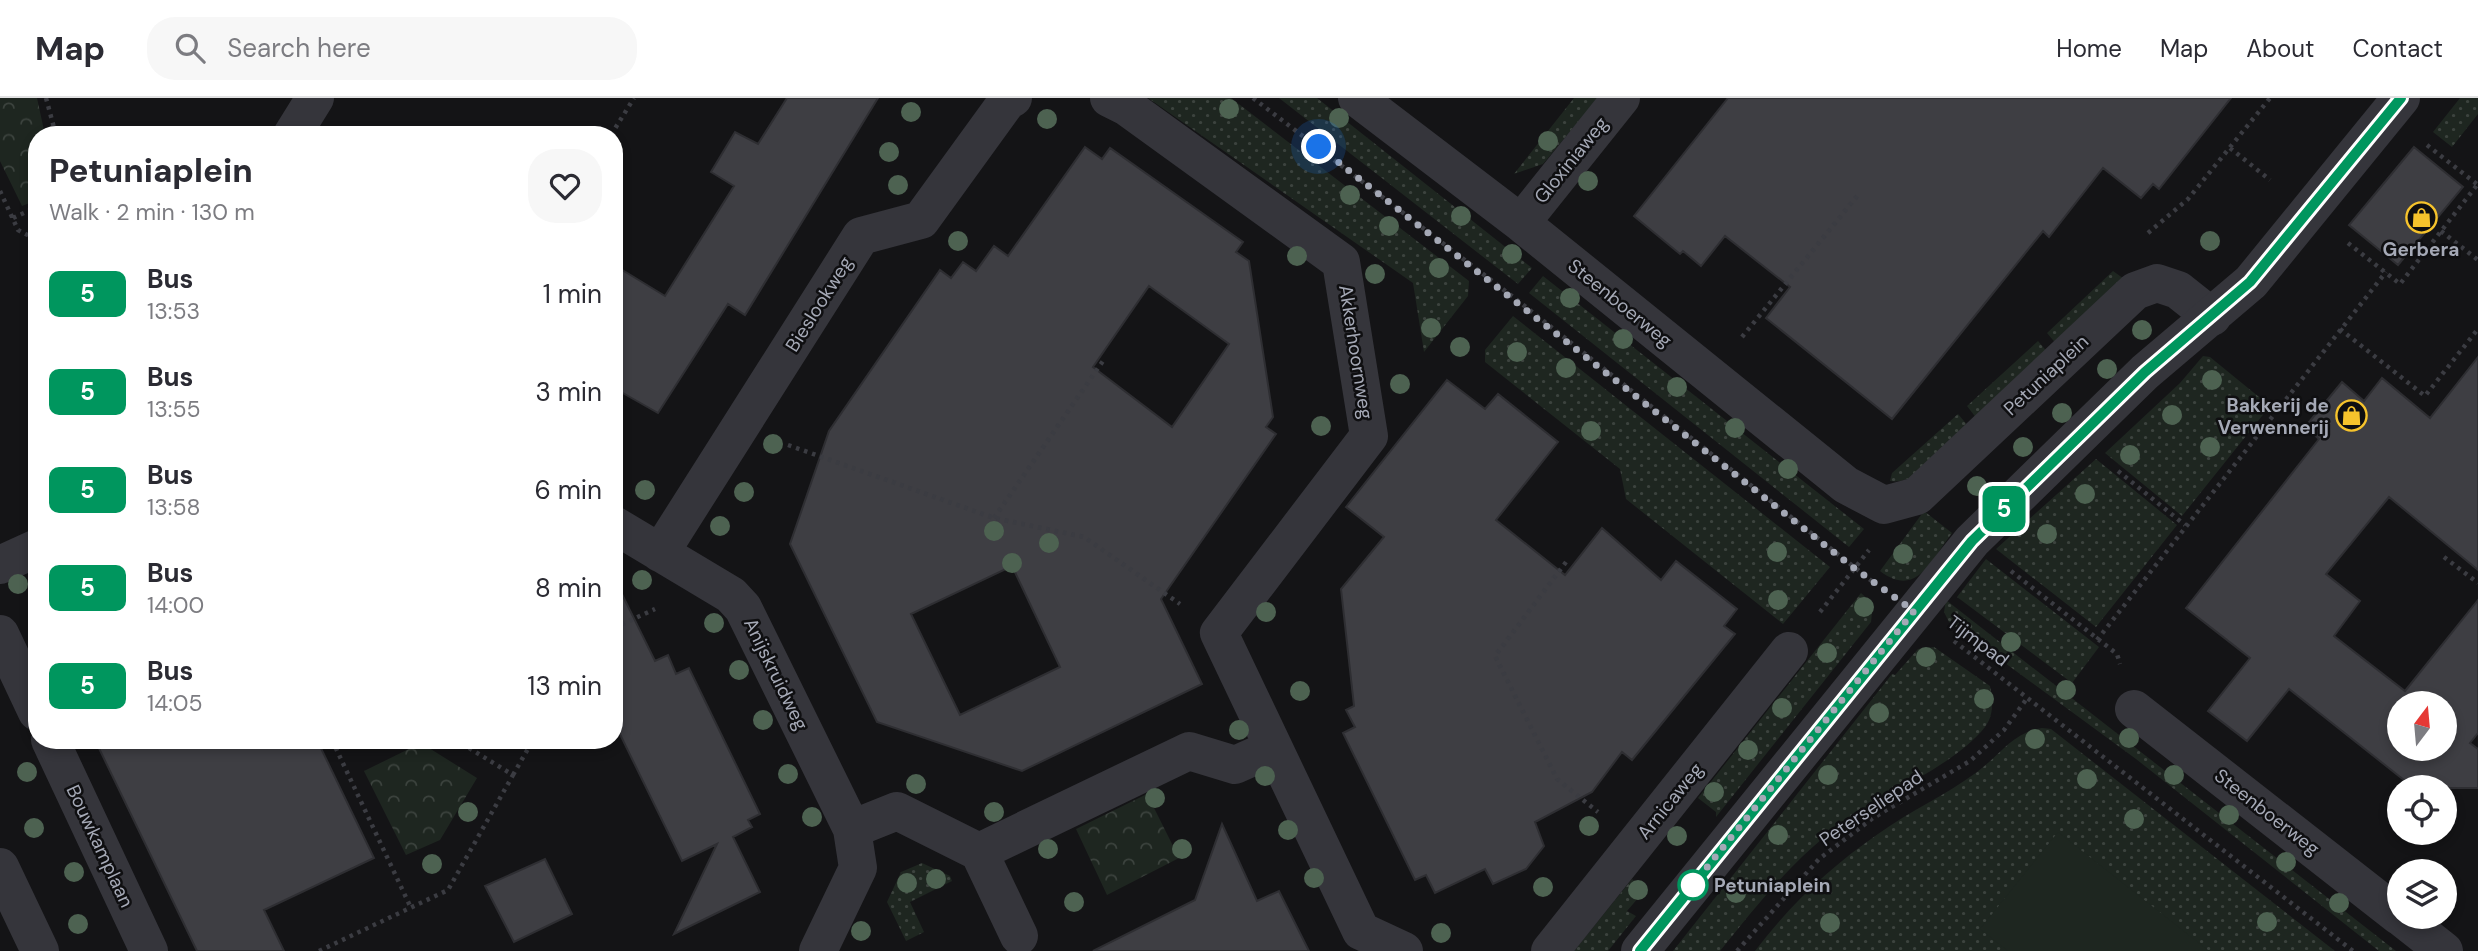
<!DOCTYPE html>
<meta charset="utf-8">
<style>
:root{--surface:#fff;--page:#f7f7f7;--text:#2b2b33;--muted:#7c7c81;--line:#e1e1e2}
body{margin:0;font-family:"DM Sans",sans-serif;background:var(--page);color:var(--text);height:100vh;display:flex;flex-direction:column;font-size:26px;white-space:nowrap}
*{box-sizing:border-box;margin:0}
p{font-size:23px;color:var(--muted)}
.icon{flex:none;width:38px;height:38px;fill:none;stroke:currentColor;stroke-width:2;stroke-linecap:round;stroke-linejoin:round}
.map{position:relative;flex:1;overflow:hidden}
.drawer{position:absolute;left:28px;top:28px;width:595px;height:623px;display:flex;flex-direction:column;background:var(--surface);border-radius:28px;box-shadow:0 4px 10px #0003}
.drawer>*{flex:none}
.badge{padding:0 14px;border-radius:10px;font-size:24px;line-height:46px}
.needle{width:46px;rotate:16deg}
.tools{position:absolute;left:2387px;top:593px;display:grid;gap:14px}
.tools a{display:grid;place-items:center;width:70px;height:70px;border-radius:50%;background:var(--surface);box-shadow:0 4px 10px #0003;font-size:35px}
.you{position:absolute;width:35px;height:35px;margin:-18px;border:5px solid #fff;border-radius:50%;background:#1a73e8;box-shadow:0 0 0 10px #1a73e833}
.map>.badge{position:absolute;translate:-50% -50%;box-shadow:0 0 0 4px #fff}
.round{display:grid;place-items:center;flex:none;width:74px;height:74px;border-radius:28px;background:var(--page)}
.head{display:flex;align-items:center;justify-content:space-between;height:119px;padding:0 21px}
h1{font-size:33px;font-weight:800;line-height:52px}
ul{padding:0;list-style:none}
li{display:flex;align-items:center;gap:21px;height:98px;padding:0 21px}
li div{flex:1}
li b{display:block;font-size:26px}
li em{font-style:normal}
li .badge{min-width:77px;font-weight:700;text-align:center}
header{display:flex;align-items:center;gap:42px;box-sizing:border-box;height:98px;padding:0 35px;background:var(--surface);border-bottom:2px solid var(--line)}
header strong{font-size:33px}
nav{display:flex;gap:38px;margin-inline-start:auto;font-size:24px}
.search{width:490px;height:63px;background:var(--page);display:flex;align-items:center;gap:18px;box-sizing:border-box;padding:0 24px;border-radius:28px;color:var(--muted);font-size:26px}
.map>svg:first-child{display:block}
</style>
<header>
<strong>Map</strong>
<div class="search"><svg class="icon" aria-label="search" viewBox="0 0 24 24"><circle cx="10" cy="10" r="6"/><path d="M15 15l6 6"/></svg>Search here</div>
<nav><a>Home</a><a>Map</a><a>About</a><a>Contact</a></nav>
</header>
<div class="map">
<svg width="2478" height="853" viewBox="0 0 2478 853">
<defs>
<pattern id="grass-dots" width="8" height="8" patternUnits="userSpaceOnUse" patternTransform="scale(1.75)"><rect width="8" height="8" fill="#1e2620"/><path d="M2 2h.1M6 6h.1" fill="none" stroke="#3c433e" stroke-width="1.8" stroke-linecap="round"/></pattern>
<pattern id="park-crowns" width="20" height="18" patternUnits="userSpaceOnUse" patternTransform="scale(1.75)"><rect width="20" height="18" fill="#1e2620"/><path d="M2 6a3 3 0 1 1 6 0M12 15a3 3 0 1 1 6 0" fill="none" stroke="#3c433e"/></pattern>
</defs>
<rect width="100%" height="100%" fill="#141416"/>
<path fill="url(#grass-dots)" d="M1148 0H1231L1469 183 1468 198 1424 254 1413 185Z
M1279 0H1317L1532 170 1518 186Z
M1574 0H1598L1543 66 1514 76Z
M2460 0H2478V16L2452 49 2433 34Z
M2113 173 2127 183 2058 248 2047 235Z
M1543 178 1864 431 1849 449 1529 195Z
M1513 218 1830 469 1783 526 1626 401 1620 371 1485 264V252Z
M2038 243 2049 256 1977 321 1967 308Z
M2203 258 2210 259 2270 308 2182 418 2105 355 2180 285Z
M1958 316 1969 329C1950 347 1919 388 1890 383L1892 375Z
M2096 361 2177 427 2096 529 1996 451Z
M1924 413 1952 435C1931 462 1917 501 1880 473Z
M1986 461 2099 549 2072 585 1957 499Z
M1861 495 1873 506 1871 524 1716 719V714L1698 700Z
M1946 502 2396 853H2379L2136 661 1949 524 1944 514Z
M1934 549 1990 588C1993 602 1994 617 1985 629 1956 666 1887 695 1847 722 1796 757 1758 806 1720 853H1673L1892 576 1895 577 1918 551Z
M2042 630 2051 631 2335 853H1755C1790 807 1830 769 1878 736 1910 713 1946 697 1977 674 2000 657 2013 634 2042 630Z
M922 765 950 778 952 783 910 804 924 834 906 843 887 804 901 774Z
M1632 781 1645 792 1627 813 1636 818 1608 853H1574Z"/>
<path fill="url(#park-crowns)" d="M0 0H37L45 37H37V102L22 108 0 63Z
M421 645 477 680 440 742 406 757 364 673Z
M1147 696 1179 760 1107 797 1076 731Z"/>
<path fill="#1e2620" d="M2058 734 2209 853H2008L1980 831Z"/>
<path fill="#3e3e43" stroke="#2e2e32" stroke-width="2" fill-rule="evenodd" d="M787 0H878L745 217 728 206 658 315 614 290V167L665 198 734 88 711 74 735 34 758 46Z
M1728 0H2231L2159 91 2153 86 2141 100 2103 70 2049 139 2043 133 1892 321 1766 220 1790 189 1725 138 1701 168 1683 153 1680 156 1634 118Z
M1085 49 1102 61 1110 50 1243 144 1236 154 1249 163 1273 319 1266 329 1276 336 1161 501 1202 586 1022 673 877 624 790 446 829 333 940 172 951 180 963 164 976 173 994 148 1008 158ZM1149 188 1229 246 1172 329 1093 269ZM1012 468 1060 569 960 617 911 516Z
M2414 49 2463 89 2398 167 2349 127Z
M2478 259V472L2389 399 2326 476 2360 503 2334 538 2405 593 2478 502V635L2470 645 2478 651V690H2414L2289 591 2247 643 2208 613 2250 560 2186 510 2319 341 2305 329 2342 284 2364 303 2382 280 2430 320ZM2399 606H2445V651H2399Z
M1447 282 1485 311 1498 296 1558 344 1496 422 1565 477 1602 430 1661 482 1676 463 1737 511 1724 528 1735 536 1632 662 1622 654 1592 694 1535 724 1544 748 1526 771 1493 786 1485 771 1435 795 1426 777 1415 782 1343 635 1355 629 1346 612 1354 608 1341 491 1384 439 1346 409Z
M614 480 655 563 668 557 676 576 689 570 760 716 748 722 752 729 733 739 760 794 674 836 717 746 682 763 614 624Z
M95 642H317L374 760 264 812 284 853H197Z
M1222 726 1257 803 1279 793 1309 853H1093L1195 802Z
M545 761 572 816 514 844 485 788Z"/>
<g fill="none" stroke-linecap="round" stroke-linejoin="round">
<path stroke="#3b3c42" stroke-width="4.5" stroke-dasharray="3.5 5" stroke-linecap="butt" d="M46 0 56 37
M1253 0 1517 202 1873 484
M611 37 634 0
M2427 47 2478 87
M2230 50 2270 82
M0 93 18 132 37 142
M13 120 37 109
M2441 133 2478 162
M2148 135 2188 101 2270 0
M2348 145 2400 186 2477 87
M2340 231 2425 298 2478 231
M1742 239 1858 97
M788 347 994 420 1084 439 1180 506
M2118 373 2185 427
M994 420 1105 260
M2444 459 2478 485
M1566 464 1495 558 1557 681 1598 714
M2011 473 2117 556 2120 566
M1820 514 1869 452
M614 530 655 511
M2097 542 2386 174
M1954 543 2353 853
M332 642 411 810
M513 677 533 642
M319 853 448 792 513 677 456 642
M1737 853 1819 761 1873 720 1970 663 2004 632 2028 599"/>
<path stroke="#35353b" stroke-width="38" d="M1109 0 1127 9 1341 164 1369 338 1219 535 1361 833 1404 853
M1357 0 1521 125 1846 387 1884 407 1917 398 2135 193 2157 185 2178 192 2212 219
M292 37 315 0
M1521 125 1621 0
M614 427 731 497 743 510 852 731 858 770 818 853
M660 455 861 138 921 122 1008 2 1013 0
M0 467 37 450
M0 536 37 614
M2134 611 2399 818
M50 642 149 853
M852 731 897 713 979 754 1189 653 1235 667 1273 650
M979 754 1019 838
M0 769 40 853
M2401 819 2444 853
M1550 853 1789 553"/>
<path stroke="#35353b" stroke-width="38" d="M1640 853 1972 443 2145 274 2251 184 2401 0"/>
</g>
<g fill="#4d6251">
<circle cx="1229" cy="11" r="10"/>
<circle cx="911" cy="14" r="10"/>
<circle cx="1339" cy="20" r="10"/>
<circle cx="1047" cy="21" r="10"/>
<circle cx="1548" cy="43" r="10"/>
<circle cx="889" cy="54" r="10"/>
<circle cx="1588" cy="83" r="10"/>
<circle cx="898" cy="87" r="10"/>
<circle cx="1350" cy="97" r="10"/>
<circle cx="1461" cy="118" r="10"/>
<circle cx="1389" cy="128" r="10"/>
<circle cx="958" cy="143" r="10"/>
<circle cx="2210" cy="143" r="10"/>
<circle cx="1512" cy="156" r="10"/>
<circle cx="1297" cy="158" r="10"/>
<circle cx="1439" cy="170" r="10"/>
<circle cx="1375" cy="176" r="10"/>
<circle cx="1570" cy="200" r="10"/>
<circle cx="1431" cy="230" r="10"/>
<circle cx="2142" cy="232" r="10"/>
<circle cx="1623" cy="241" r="10"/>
<circle cx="1460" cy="249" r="10"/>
<circle cx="1517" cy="254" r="10"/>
<circle cx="1566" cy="270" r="10"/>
<circle cx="2107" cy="271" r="10"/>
<circle cx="2212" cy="282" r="10"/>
<circle cx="1400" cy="286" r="10"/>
<circle cx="1677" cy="289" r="10"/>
<circle cx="2062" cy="315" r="10"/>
<circle cx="2172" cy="317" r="10"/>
<circle cx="1321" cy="328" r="10"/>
<circle cx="1735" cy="330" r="10"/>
<circle cx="1591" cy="333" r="10"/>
<circle cx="773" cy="346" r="10"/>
<circle cx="2023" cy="349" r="10"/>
<circle cx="2210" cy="349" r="10"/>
<circle cx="2130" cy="357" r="10"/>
<circle cx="1788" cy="371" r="10"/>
<circle cx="1977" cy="388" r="10"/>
<circle cx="645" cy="392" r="10"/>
<circle cx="744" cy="394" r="10"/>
<circle cx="2085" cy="396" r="10"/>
<circle cx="720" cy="428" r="10"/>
<circle cx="994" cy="433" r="10"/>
<circle cx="2047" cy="436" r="10"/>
<circle cx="1049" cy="445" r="10"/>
<circle cx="1777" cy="454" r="10"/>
<circle cx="1903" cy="456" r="10"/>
<circle cx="1012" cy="465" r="10"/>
<circle cx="642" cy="482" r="10"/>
<circle cx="18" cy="486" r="10"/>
<circle cx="1778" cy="502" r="10"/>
<circle cx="1864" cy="509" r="10"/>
<circle cx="1266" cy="514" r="10"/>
<circle cx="714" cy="525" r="10"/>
<circle cx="2011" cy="544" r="10"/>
<circle cx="1827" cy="555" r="10"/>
<circle cx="1926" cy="559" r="10"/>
<circle cx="739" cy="572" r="10"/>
<circle cx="2066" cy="592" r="10"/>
<circle cx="1300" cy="593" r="10"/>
<circle cx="1984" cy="601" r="10"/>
<circle cx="1782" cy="610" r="10"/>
<circle cx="1879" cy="615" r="10"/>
<circle cx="763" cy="622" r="10"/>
<circle cx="1239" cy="632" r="10"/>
<circle cx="2129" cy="640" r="10"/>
<circle cx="2035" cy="641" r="10"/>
<circle cx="1748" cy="652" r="10"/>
<circle cx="27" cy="674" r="10"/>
<circle cx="788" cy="676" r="10"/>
<circle cx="1828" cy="677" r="10"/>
<circle cx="2174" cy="677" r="10"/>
<circle cx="1265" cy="678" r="10"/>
<circle cx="2087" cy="681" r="10"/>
<circle cx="916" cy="686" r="10"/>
<circle cx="1714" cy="694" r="10"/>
<circle cx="1155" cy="700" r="10"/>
<circle cx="468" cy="714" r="10"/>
<circle cx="994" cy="714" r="10"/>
<circle cx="2229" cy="717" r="10"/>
<circle cx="812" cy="719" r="10"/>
<circle cx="2134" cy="721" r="10"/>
<circle cx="1589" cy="728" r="10"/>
<circle cx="34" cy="730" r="10"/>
<circle cx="1288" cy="732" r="10"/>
<circle cx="1778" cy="737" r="10"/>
<circle cx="1677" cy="738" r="10"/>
<circle cx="1048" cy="751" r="10"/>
<circle cx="1182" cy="751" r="10"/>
<circle cx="2286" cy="764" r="10"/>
<circle cx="432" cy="766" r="10"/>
<circle cx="74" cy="774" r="10"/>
<circle cx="1314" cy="780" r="10"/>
<circle cx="936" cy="781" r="10"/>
<circle cx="907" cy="785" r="10"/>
<circle cx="1543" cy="789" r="10"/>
<circle cx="1638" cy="792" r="10"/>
<circle cx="1736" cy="795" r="10"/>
<circle cx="1074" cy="804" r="10"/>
<circle cx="2339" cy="805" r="10"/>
<circle cx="2267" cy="824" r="10"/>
<circle cx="1830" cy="825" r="10"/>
<circle cx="78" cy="826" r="10"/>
<circle cx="861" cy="833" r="10"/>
<circle cx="1441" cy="835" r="10"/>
</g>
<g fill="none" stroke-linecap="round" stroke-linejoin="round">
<defs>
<path id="line" d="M1640 853 1972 443 2145 274 2250 184 2401 0"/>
</defs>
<use href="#line" stroke="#fff" stroke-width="16"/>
<use href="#line" stroke="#00965e" stroke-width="10"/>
<path stroke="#a5a9b6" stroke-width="7" stroke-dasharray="0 12.6" d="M1319 49 1854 470 1914 513 1691 789 1693 787"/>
</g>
<defs>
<symbol id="shop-ring" viewBox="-11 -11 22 22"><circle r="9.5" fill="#0f0f11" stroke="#f6c32c" stroke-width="1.5"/><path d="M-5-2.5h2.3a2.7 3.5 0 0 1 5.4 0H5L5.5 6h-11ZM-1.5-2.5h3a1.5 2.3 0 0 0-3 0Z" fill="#f6c32c"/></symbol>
</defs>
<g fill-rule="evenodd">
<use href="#shop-ring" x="2404" y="102" width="35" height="35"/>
<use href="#shop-ring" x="2334" y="300" width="35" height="35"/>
</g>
<circle fill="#fff" stroke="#00965e" stroke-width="3.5" cx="1693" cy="787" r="14"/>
<g text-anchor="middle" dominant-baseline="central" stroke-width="5" stroke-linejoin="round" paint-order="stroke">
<g font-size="19" fill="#a5a9b6" stroke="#0f0f11">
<text transform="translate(1571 62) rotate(-51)">Gloxiniaweg</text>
<text transform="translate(1620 205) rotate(39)">Steenboerweg</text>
<text transform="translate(819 206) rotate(-58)">Bieslookweg</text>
<text transform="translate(1356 254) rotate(81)">Akkerhoornweg</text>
<text transform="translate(2046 277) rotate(-43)">Petuniaplein</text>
<text transform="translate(1978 543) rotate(37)">Tijmpad</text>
<text transform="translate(776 576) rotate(64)">Anijskruidweg</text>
<text transform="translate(1670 703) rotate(-51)">Arnicaweg</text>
<text transform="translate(1871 710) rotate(-34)">Peterseliepad</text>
<text transform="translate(2267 714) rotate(38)">Steenboerweg</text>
<text transform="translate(100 748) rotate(65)">Bouwkamplaan</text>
</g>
<g font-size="19" font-weight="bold" fill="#a5a9b6" stroke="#0f0f11">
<text x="2421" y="151">Gerbera</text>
<text x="2329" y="307" text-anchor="end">Bakkerij de<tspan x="2329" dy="22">Verwennerij</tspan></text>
</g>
<g font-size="19" font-weight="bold" fill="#a5a9b6" stroke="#0f0f11" text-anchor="start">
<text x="1714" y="787">Petuniaplein</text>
</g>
</g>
</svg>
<div class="tools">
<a><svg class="needle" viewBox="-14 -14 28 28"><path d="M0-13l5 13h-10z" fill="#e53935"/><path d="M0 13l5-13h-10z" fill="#7c7c81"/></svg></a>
<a><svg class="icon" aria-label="locate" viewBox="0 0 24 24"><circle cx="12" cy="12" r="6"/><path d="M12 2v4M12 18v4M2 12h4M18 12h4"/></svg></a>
<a><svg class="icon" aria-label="layers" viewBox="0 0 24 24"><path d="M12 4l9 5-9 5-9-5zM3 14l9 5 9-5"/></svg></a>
</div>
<div class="you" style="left:1319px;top:49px"></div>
<b class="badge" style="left:2004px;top:411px;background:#00965e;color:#fff">5</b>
<section class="drawer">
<div class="head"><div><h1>Petuniaplein</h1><p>Walk · 2 min · 130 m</p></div><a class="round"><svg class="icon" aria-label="heart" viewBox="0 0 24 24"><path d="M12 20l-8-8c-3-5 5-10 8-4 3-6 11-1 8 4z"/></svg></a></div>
<ul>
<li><span class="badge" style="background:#00965e;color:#fff">5</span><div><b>Bus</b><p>13:53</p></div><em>1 min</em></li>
<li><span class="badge" style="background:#00965e;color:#fff">5</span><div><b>Bus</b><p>13:55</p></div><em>3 min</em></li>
<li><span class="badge" style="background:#00965e;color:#fff">5</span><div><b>Bus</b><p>13:58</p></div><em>6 min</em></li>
<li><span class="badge" style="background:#00965e;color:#fff">5</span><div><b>Bus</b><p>14:00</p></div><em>8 min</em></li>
<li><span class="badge" style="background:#00965e;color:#fff">5</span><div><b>Bus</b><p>14:05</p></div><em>13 min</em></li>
</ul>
</section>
</div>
